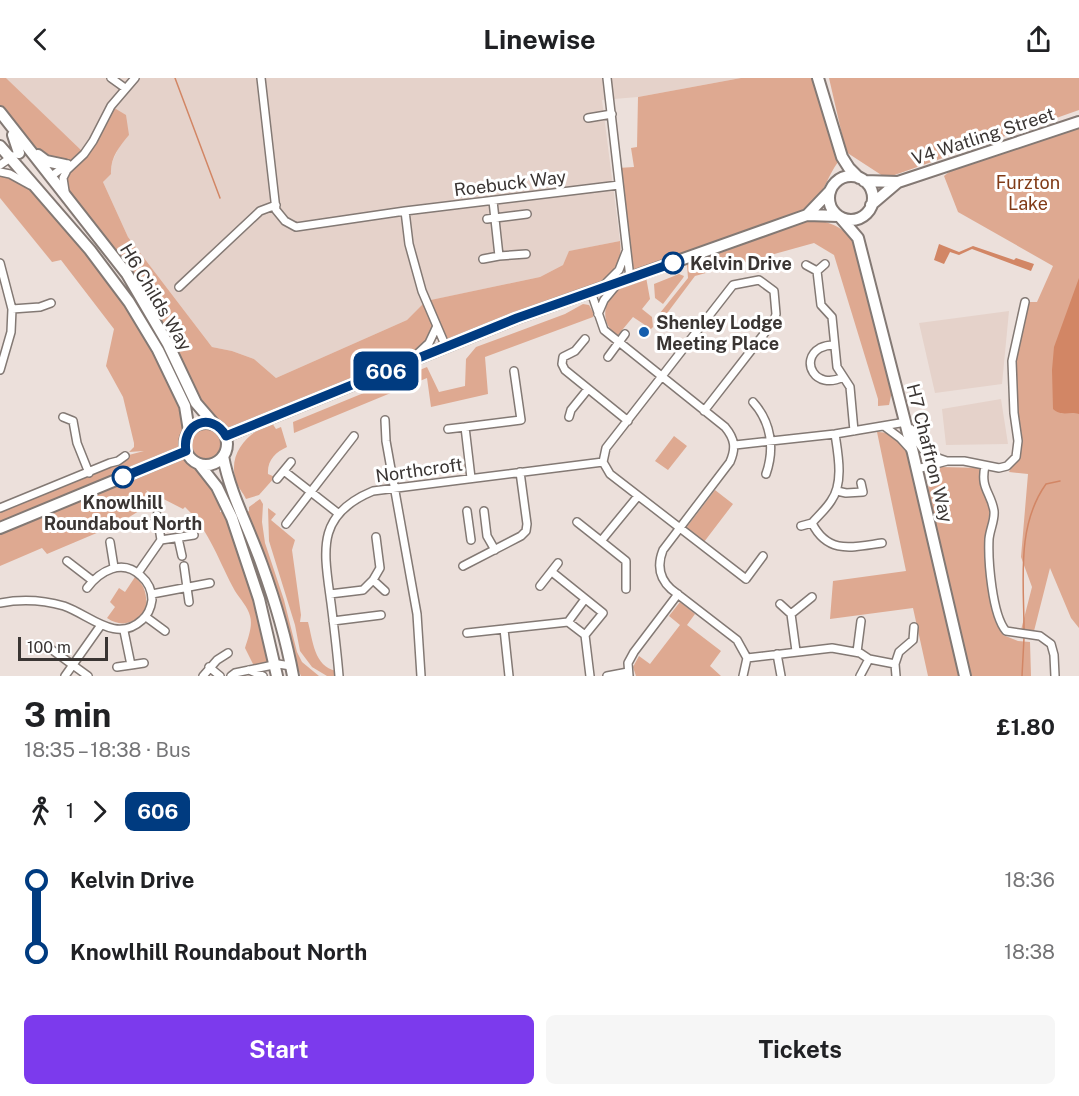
<!DOCTYPE html>
<meta charset="utf-8">
<style>
:root{--surface:#fff;--page:#f6f6f6;--text:#202124;--muted:#757577;--accent:#7c3aed}
body{margin:0;font-family:"Public Sans",sans-serif;background:var(--page);color:var(--text);height:100vh;display:flex;flex-direction:column;font-size:22px;white-space:nowrap}
*{box-sizing:border-box;margin:0}
p{font-size:20px;color:var(--muted)}
.icon{flex:none;width:33px;height:33px;fill:none;stroke:currentColor;stroke-width:2;stroke-linecap:round;stroke-linejoin:round}
.map{position:relative;height:598px;overflow:hidden}
.panel{display:flex;flex-direction:column;background:var(--surface);flex:1}
.panel>*{flex:none}
.badge{padding:0 12px;border-radius:9px;font-size:21px;line-height:39px}
.scale{position:absolute;left:18px;bottom:15px;width:90px;box-sizing:border-box;padding-left:6px;border:3px solid #3a3533;border-top:0;font-size:16px;line-height:21px;white-space:nowrap;color:#3a3533;-webkit-text-stroke:4px #fff;paint-order:stroke}
.map>.badge{position:absolute;translate:-50% -50%;box-shadow:0 0 0 3px #fff}
.legs{display:flex;align-items:center;gap:9px;height:66px;padding:0 24px;font-size:20px}
.legs p{margin-inline-start:auto}
.summary{display:flex;align-items:center;justify-content:space-between;height:102px;padding:0 24px}
h1{font-size:33px;font-weight:700;line-height:45px}
.action{display:flex;gap:12px;margin-top:auto;padding:12px 24px}
.action a{flex:1;height:69px;border-radius:9px;background:var(--accent);color:#fff;font-size:24px;font-weight:700;line-height:69px;text-align:center}
.action a+a{background:var(--page);color:var(--text)}
ul{padding:0 24px;list-style:none}
li{display:flex;align-items:center;gap:21px;height:72px;font-size:22px}
li i{display:grid;place-items:center;width:9px;height:100%;margin:0 8px;background:currentColor}
li i::after{content:'';width:15px;height:15px;margin:-8px;border:4px solid;border-radius:50%;background:var(--surface)}
li p{margin-inline-start:auto}
li:first-child i{background:linear-gradient(#0000 50%,currentColor 0)}
li:last-child i{background:linear-gradient(currentColor 50%,#0000 0)}
header{display:flex;justify-content:space-between;align-items:center;height:78px;padding:0 24px;background:var(--surface);font-size:27px;font-weight:700}
.map>svg:first-child{display:block}
</style>
<header><svg class="icon" aria-label="back" viewBox="0 0 24 24"><path d="M15 5l-7 7 7 7"/></svg>Linewise<svg class="icon" aria-label="share" viewBox="0 0 24 24"><path d="M12 15V3M7 8l5-5 5 5M5 13v7h14v-7"/></svg></header>
<div class="map">
<svg width="1079" height="598" viewBox="0 0 1079 598">
<rect width="100%" height="100%" fill="#ece0db"/>
<path fill="#e5d2ca" d="M6 0H741L638 19 602 22 620 163 570 173 563 187 540 199 427 223 407 242 276 300 254 281 232 273 212 269 128 159 103 104 119 69 129 57 84 76Z
M1009 233 1002 306 935 315 919 245Z
M1001 321 1008 366 946 367 942 331Z"/>
<path fill="#dea991" d="M0 0H6L84 75 111 28 126 37 129 57C119 69 110 80 111 96L103 104 128 159 212 269 232 273 254 281 276 300 407 242 426 223 540 199 563 187 569 173 620 163C623 187 614 194 595 207L446 269 437 249 434 256 410 283 224 354 196 325 148 230 50 99 64 88 46 83 0 34Z
M741 0H818L842 79C826 97 825 120 804 132L682 182 630 200 618 90 634 89 631 70 637 69 638 19Z
M829 0H1079V32L886 100 846 74Z
M1079 44V550L1071 540 1050 490 1034 553 1021 552 1032 509 1021 479 1028 396 1009 394 1016 379 1012 283 1025 224H1037L1053 188 958 134 944 98 964 82Z
M0 94 38 112 90 172 174 304 189 353 185 366 186 373 194 383 199 386 220 421V434H225L243 472 275 587 255 590 245 570C248 560 253 548 250 538 248 529 240 521 235 513 219 484 210 453 185 429L183 431 146 412 157 429 139 433 118 446 47 476 42 470 0 488V430L125 378 144 373 129 374 134 369V365L123 319 106 288 114 251 61 182 52 184 0 120Z
M819 142C837 147 847 152 856 168L895 317 891 318 889 327 878 328V321L834 177 814 165 695 198 659 246 656 240 688 200 687 187 804 144Z
M679 196 684 198 683 200 663 226 655 220 654 206Z
M646 199 650 221 642 231 652 239 653 249 651 251 633 239 618 257C599 247 603 222 618 211 625 205 637 203 646 199Z
M583 226 589 227 594 236 593 239 485 279 488 316 431 329 427 300 294 355 293 344 427 289 439 314 465 308 466 281 476 269 565 236Z
M272 345 276 351 281 349 287 369C276 374 267 382 268 396L275 399 259 417 246 421C243 414 237 409 235 400 229 373 249 354 272 345Z
M192 366a16 16 0 1 1 32 0a16 16 0 1 1-32 0Z
M877 354C894 353 901 367 910 379L961 598H928L913 530 830 541 833 503 906 493Z
M674 358 687 368 668 392 655 383Z
M941 389 980 390V408L990 428 985 477 995 543 1003 557 1018 563 1030 564 1031 598H969L928 414C929 401 930 395 941 389Z
M715 412 733 426 704 464 686 450Z
M260 421 263 426 262 444 265 465 284 522 297 574 302 584 319 598H301L296 587 268 489 247 434 249 433V429Z
M268 430 276 436 271 442 295 462 292 472 301 537 300 544H308C313 563 314 588 336 593V598H327L312 589 300 573 295 547 269 463Z
M135 499C146 508 146 517 147 530 137 544 123 551 107 540L115 529 110 524 119 510 125 514Z
M680 524 695 536 687 547 721 573 710 588 721 598H636L633 589 639 578 650 586 680 547 669 538Z"/>
<path fill="#d28665" d="M939 166 959 174 973 168 1014 182 1016 180 1034 186 1031 193 972 171 959 177 950 174 944 186 934 182Z
M1079 200V336C1069 333 1062 339 1053 331L1052 292 1054 269Z"/>
<g fill="none" stroke-linecap="round" stroke-linejoin="round">
<path stroke="#d28665" stroke-width="1.5" d="M175 0 220 120
M1024 552C1024 503 1016 448 1046 406L1060 403
M1022 598 1024 560"/>
<defs>
<path id="street" d="M111 0 125 10
M261 0 276 132 285 143 296 149 405 133 619 107
M607 0 630 200
M588 40 612 36
M0 87 13 78
M0 94 10 96 30 107
M50 99 68 86
M65 113 63 100 67 92 84 76 93 63 111 28 135 0
M405 133 409 166 422 213 446 269
M487 141 527 136
M499 178 526 176
M483 181 499 178 493 123
M0 185 12 231 11 254 0 292
M825 186 817 193 821 227 832 239 837 289 850 309 854 353
M806 187 817 193
M605 206 619 192 626 174
M179 209 260 133 276 127
M591 214 604 252 725 349C735 361 736 370 730 384L663 472C657 487 659 500 671 511L737 562 747 580 743 598
M12 231 40 229 51 225
M598 236 604 222 618 205
M585 261 575 273 563 279 562 286 565 292 628 343
M834 267C830 267 824 268 820 270 799 282 815 313 843 299
M414 279 429 265 437 248
M608 279 625 256
M753 324C771 344 775 370 766 396
M704 333 774 243 776 236 774 213 759 202 733 207 606 370 603 384 610 396 746 501 763 478
M63 339 73 343
M569 339 571 332 588 311
M385 342 386 363 417 536 421 598
M73 343 77 365 89 395
M884 348 900 360 910 371
M448 351 465 349
M911 351C921 372 924 376 947 383
M835 356C838 376 844 405 831 423 826 431 818 438 812 445 828 477 853 469 882 465
M735 367 835 356 906 344
M985 388C980 411 991 414 994 433 995 442 990 451 989 461 988 482 992 537 1006 553L1040 558 1051 566 1054 577 1055 598
M917 391 947 383H964L999 390 1007 388 1016 379 1018 363 1014 335 1012 283 1025 224
M284 393 339 436
M471 400 465 349 521 342 514 293
M277 401 291 384
M837 413 846 415 863 414 861 405
M0 430 110 385 118 383 125 378
M467 433 471 462
M484 433 487 458 495 472
M577 444 601 463
M286 446 354 358
M136 448 158 445
M801 448 812 445
M178 460 182 478
M161 462 194 457
M110 464 114 489
M67 483 93 503
M184 488 189 524
M463 488 521 458 526 453 527 446 520 394
M552 494 603 535 585 557
M138 495 161 462 157 437
M373 502 385 513
M540 508 558 485
M626 511V483L601 463 638 418
M152 516 210 505
M330 516 363 512 373 502 380 490 376 459
M0 525C21 521 43 522 64 528 90 537 116 566 142 542 148 537 151 529 152 522 152 513 148 504 141 498 122 480 100 493 87 510
M780 526 791 536
M146 539 165 553
M333 543 381 537
M568 544 585 521
M124 553 131 587 144 585
M467 555 504 551
M48 569 88 598
M796 573 791 536 812 519
M857 574 861 543
M777 576 781 598
M747 580 832 570 860 575 869 581 895 586 896 598
M895 586 899 574 913 562 914 549
M117 589 131 587
M209 589 220 598
M249 592 263 598
M65 598 101 547
M203 598 217 582 228 575
M231 598 235 595 278 586 291 588
M339 598C337 573 334 549 331 525 324 473 315 437 373 413L603 384
M509 598 504 551 568 544 585 557 590 598
M607 598 628 594
M629 598 628 585 634 574 678 516
M860 598 869 581"/>
<path id="secondary" d="M818 0 842 79 849 90 859 100
M0 34 127 196 168 266 196 325 215 347
M13 57 19 75
M0 68 90 172 129 224 158 272 185 328 189 353
M38 77 46 83 65 87
M829 120a22 22 0 1 1 44 0a22 22 0 1 1-44 0Z
M864 103 898 104
M871 127 898 104 1079 44
M807 137 830 113
M840 139 858 160 913 375 965 598
M185 366a21 21 0 1 1 42 0a21 21 0 1 1-42 0Z
M226 358 517 240 807 137 838 138
M223 378C230 416 249 450 262 487 275 523 286 560 293 598
M199 386 217 409 232 440 259 521 277 598
M0 450 186 373"/>
</defs>
<use href="#street" stroke="#837974" stroke-width="10"/>
<use href="#secondary" stroke="#837974" stroke-width="14"/>
<use href="#street" stroke="#fff" stroke-width="7"/>
<use href="#secondary" stroke="#fff" stroke-width="10"/>
</g>
<g fill="none" stroke-linecap="round" stroke-linejoin="round">
<defs>
<path id="line-1" d="M123 399 186 373C181 345 212 333 226 358L517 240 673 185"/>
</defs>
<use href="#line-1" stroke="#fff" stroke-width="14"/>
<use href="#line-1" stroke="#003b80" stroke-width="9"/>
</g>
<g fill="#fff" stroke="#003b80" stroke-width="3">
<circle cx="673" cy="185" r="10"/>
<circle cx="123" cy="399" r="10"/>
</g>
<circle fill="#155ead" stroke="#fff" stroke-width="2" cx="644" cy="254" r="6"/>
<g text-anchor="middle" dominant-baseline="central" stroke-width="6" stroke-linejoin="round" paint-order="stroke">
<g font-size="18" fill="#3a3533" stroke="#fff">
<text transform="translate(983 58) rotate(-18)">V4 Watling Street</text>
<text transform="translate(510 105) rotate(-7)">Roebuck Way</text>
<text transform="translate(156 219) rotate(59)">H6 Childs Way</text>
<text transform="translate(930 375) rotate(76)">H7 Chaffron Way</text>
<text transform="translate(419 392) rotate(-8)">Northcroft</text>
</g>
<g font-size="18" fill="#813b17" stroke="#fff">
<text x="1028" y="104">Furzton<tspan x="1028" dy="21">Lake</tspan></text>
</g>
<g font-size="18" font-weight="bold" fill="#3a3533" stroke="#fff" text-anchor="start">
<text x="690" y="185">Kelvin Drive</text>
<text x="123" y="424" text-anchor="middle">Knowlhill<tspan x="123" dy="21">Roundabout North</tspan></text>
</g>
<g font-size="18" font-weight="bold" fill="#3a3533" stroke="#fff" text-anchor="start">
<text x="656" y="244">Shenley Lodge<tspan x="656" dy="21">Meeting Place</tspan></text>
</g>
</g>
</svg>
<div class="scale">100 m</div>
<b class="badge" style="left:386px;top:293px;background:#003b80;color:#fff">606</b>
</div>
<section class="panel">
<div class="summary"><div><h1>3 min</h1><p>18:35 – 18:38 · Bus</p></div><b>£1.80</b></div>
<div class="legs"><svg class="icon" aria-label="walk" viewBox="0 0 24 24"><circle cx="13" cy="4" r="2"/><path d="M13 8l-2 6 4 7M11 14l-3 7M7 12l3-4h3l4 4"/></svg>1<svg class="icon" aria-label="forward" viewBox="0 0 24 24"><path d="M9 5l7 7-7 7"/></svg><b class="badge" style="background:#003b80;color:#fff">606</b></div>
<ul>
<li><i style="color:#003b80"></i><b>Kelvin Drive</b><p>18:36</p></li>
<li><i style="color:#003b80"></i><b>Knowlhill Roundabout North</b><p>18:38</p></li>
</ul>
<div class="action"><a>Start</a><a>Tickets</a></div>
</section>
